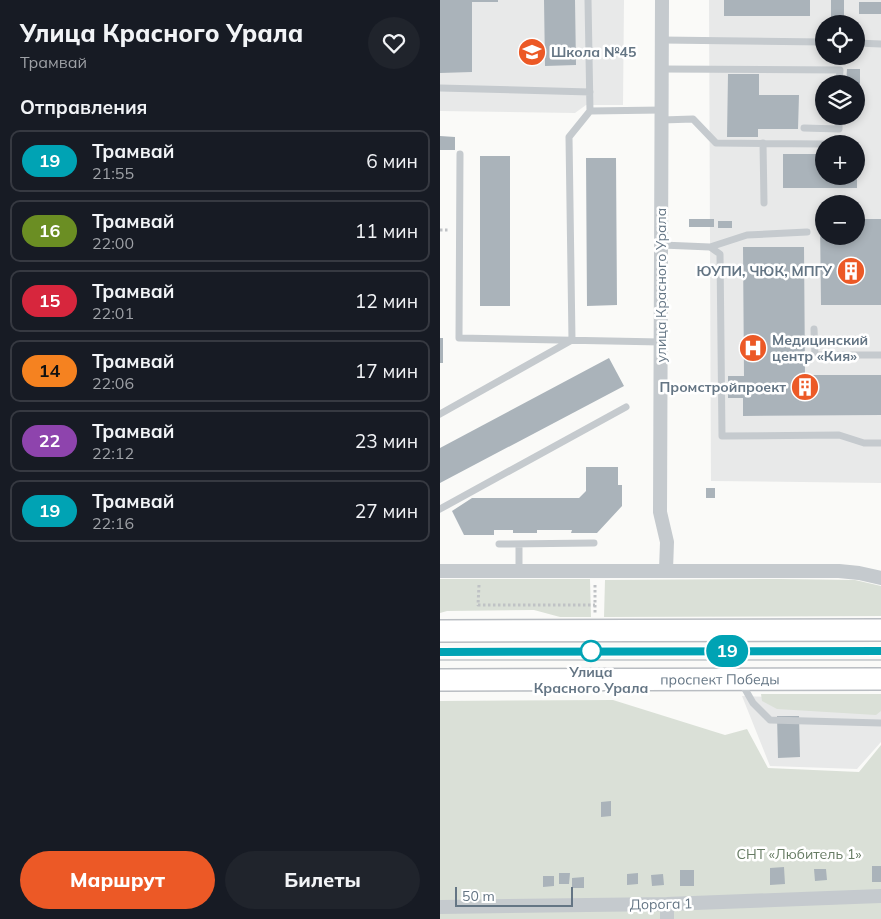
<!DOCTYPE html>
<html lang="ru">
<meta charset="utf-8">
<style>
:root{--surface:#171b24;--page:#20242c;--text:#f1f3f6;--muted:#9ea1a6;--line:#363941;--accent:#ec5926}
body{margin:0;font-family:Mulish,sans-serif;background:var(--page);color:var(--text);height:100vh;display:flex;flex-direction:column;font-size:19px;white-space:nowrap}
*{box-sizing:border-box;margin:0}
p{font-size:16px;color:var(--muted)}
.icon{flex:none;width:28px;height:28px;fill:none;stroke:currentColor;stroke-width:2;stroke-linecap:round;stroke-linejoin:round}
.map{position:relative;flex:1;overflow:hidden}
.sheet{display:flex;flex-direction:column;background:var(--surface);width:440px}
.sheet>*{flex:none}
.badge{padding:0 10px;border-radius:16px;font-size:18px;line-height:32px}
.buttons{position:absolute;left:375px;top:15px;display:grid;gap:10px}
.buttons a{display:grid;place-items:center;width:50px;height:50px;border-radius:50%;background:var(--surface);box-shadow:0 2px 8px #0003;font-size:25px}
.scale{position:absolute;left:15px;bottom:12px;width:118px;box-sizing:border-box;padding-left:5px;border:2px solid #647584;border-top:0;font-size:14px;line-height:18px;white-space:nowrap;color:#647584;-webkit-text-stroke:4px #fff;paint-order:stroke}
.map>.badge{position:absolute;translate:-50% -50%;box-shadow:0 0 0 2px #fff}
h2{padding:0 20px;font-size:19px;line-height:45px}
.round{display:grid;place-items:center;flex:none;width:52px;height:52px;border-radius:26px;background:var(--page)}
.overview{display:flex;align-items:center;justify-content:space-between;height:85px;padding:0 20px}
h1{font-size:24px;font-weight:800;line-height:38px}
.primary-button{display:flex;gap:10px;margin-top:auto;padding:10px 20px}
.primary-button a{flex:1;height:58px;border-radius:30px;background:var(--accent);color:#fff;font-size:20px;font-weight:800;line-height:58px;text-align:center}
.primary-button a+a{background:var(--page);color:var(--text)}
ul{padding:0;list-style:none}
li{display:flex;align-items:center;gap:15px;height:62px;margin:0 10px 8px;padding:0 10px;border:2px solid var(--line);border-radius:10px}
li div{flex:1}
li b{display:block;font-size:19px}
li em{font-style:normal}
li .badge{min-width:55px;font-weight:700;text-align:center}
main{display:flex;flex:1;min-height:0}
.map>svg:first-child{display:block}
</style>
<main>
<section class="sheet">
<div class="overview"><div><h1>Улица Красного Урала</h1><p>Трамвай</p></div><a class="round"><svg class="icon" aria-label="heart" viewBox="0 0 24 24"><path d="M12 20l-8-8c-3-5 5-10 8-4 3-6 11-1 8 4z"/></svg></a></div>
<h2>Отправления</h2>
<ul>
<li><span class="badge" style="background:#00a3b4;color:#fff">19</span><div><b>Трамвай</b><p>21:55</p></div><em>6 мин</em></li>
<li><span class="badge" style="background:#6b8e23;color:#fff">16</span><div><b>Трамвай</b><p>22:00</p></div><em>11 мин</em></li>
<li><span class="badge" style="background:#d7263d;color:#fff">15</span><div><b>Трамвай</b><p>22:01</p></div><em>12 мин</em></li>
<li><span class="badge" style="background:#f58220;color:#111">14</span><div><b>Трамвай</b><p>22:06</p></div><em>17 мин</em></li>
<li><span class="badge" style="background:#8e44ad;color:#fff">22</span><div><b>Трамвай</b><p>22:12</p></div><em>23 мин</em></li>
<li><span class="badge" style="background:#00a3b4;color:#fff">19</span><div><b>Трамвай</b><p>22:16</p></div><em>27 мин</em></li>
</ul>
<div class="primary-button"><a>Маршрут</a><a>Билеты</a></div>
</section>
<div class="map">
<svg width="441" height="919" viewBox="0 0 441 919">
<rect width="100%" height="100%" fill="#fafaf8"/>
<path fill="#e8e9e9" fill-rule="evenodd" d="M0 0H184L183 105H146L135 113 0 111Z
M269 0H441V483L271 481ZM384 24H416V56H384ZM384 84H416V116H384ZM384 144H416V176H384ZM384 204H416V236H384Z
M302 696 441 700V742L417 769 330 766Z"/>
<path fill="#dae0d7" d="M0 579H150L151 617H120L94 610 7 611 0 613Z
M340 579 415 580 441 586V616L164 617 165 580Z
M321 694H441V711L436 715 337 709 322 701Z
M173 700 285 735 307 729 328 768 419 772 441 745V919H0V701Z"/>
<path fill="#aab3ba" d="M0 0H58V2H32V72L0 73Z
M104 0H135L136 65 105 66Z
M284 0H370V16H284Z
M391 0H404V17H391Z
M419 2H441V14H419Z
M407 69H420V97H416V84H406Z
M288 74H319V95H359L358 129H318V137H287Z
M0 136 15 137V150H0Z
M343 154H384V176H417V188H343Z
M40 156H70V306H40Z
M146 158H176L177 305 147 306Z
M249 219H274V227H249Z
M380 219H384V236H416V219H441V305H381Z
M278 221H292V228H278Z
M303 247H364L365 375H441V415L303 416V398H288V376H304Z
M0 338H3V363H0Z
M169 358 184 386 0 483V448Z
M146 467H178V485H182V506L157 533H131L132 530H97V533H73V530H54V535H24L12 511 32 498H139L146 491Z
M266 488H275V498H266Z
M337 716H359L360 757 338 758Z
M171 801V816L161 817V802Z
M432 866H441V882H432Z
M344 867 345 884 330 885V868Z
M374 869H386L387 880 375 881Z
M240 870H254V886H240Z
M119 873H130L129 884H119Z
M198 873V884L187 885V874Z
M223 874 224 885 212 886 211 875Z
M103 876H114V886L103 887Z
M144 877V888H132V878Z"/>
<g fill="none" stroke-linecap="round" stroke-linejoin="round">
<defs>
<g id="primary">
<path d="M0 631 441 630"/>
<path id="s1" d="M0 680 441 679"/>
</g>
</defs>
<use href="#primary" stroke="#b9bdc2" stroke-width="24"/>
<path stroke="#bfc2c5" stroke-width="3" stroke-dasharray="2.5 2.5" stroke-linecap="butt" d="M0 230H9
M39 585 38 605H155
M155 585V614"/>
<path stroke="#c5cace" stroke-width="7" d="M148 0 150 111
M222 40 384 42
M416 43 441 44
M222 69 400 70 399 84
M0 88 150 92
M222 120 253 119 276 143 384 144
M364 128 399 129V116
M323 143 324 203
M20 154 19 338 221 342
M222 245 270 247 280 254 282 436 399 435 424 443H441
M270 247 307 235 367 232
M374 329 375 355H441
M0 414 132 340 129 137 150 111 222 110
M0 509 186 407
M59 544 154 543
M79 544V571
M301 682 313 703 330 720 441 723"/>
<path stroke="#c5cace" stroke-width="14" d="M222 0 220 512 227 542 226 570
M0 571H399L419 573 441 578
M227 904V919
M0 907 227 904 441 896"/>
<use href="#primary" stroke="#fff" stroke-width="21"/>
<path stroke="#a4abb2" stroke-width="1" d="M0 652 441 651
M0 660H441"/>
</g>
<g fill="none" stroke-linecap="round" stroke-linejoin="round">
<defs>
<path id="line" d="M0 652 441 651"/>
</defs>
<use href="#line" stroke="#fff" stroke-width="11"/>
<use href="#line" stroke="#00a3b4" stroke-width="8"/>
</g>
<defs>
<symbol id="school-disc" viewBox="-11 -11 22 22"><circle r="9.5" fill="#ec5926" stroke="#fff"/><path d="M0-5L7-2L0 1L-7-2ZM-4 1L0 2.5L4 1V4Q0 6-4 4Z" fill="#fff"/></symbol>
<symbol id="building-disc" viewBox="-11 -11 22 22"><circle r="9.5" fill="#ec5926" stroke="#fff"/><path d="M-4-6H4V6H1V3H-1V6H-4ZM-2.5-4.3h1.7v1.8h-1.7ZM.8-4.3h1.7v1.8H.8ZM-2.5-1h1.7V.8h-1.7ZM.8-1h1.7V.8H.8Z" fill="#fff"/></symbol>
<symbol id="hospital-disc" viewBox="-11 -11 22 22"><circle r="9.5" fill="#ec5926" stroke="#fff"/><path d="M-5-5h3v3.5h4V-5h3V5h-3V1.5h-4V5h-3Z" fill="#fff"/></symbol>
</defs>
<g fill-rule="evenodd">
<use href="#school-disc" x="76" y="36" width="32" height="32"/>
<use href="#building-disc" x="395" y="255" width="32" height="32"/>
<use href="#hospital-disc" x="297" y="332" width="32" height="32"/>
<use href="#building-disc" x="349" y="371" width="32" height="32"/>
</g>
<circle fill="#fff" stroke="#00a3b4" stroke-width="2.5" cx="151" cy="651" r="10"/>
<g text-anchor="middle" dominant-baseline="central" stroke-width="5" stroke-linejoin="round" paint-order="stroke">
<g font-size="14" font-weight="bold" fill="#647584" stroke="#fff" text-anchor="start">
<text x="111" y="52">Школа №45</text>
<text x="392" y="271" text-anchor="end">ЮУПИ, ЧЮК, МПГУ</text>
<text x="332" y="340">Медицинский<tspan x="332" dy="16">центр «Кия»</tspan></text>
<text x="346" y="387" text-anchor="end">Промстройпроект</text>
</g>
<g font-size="14" fill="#647584" stroke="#fff">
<text transform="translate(221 285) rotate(-90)">улица Красного Урала</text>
<text stroke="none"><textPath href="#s1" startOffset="280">проспект Победы</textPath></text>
<text transform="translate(221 904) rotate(-1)">Дорога 1</text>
</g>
<g font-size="14" font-weight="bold" fill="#647584" stroke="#fff">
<text x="151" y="672">Улица<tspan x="151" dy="16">Красного Урала</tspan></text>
</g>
<g font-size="14" fill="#667b63" stroke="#fff">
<text x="359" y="854">СНТ «Любитель 1»</text>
</g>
</g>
</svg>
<div class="buttons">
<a><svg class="icon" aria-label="locate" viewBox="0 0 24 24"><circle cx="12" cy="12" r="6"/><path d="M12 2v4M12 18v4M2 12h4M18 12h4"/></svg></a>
<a><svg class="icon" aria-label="layers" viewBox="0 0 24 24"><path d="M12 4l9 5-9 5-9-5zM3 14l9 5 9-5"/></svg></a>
<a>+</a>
<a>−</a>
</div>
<div class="scale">50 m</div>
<b class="badge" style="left:287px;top:651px;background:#00a3b4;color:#fff">19</b>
</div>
</main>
